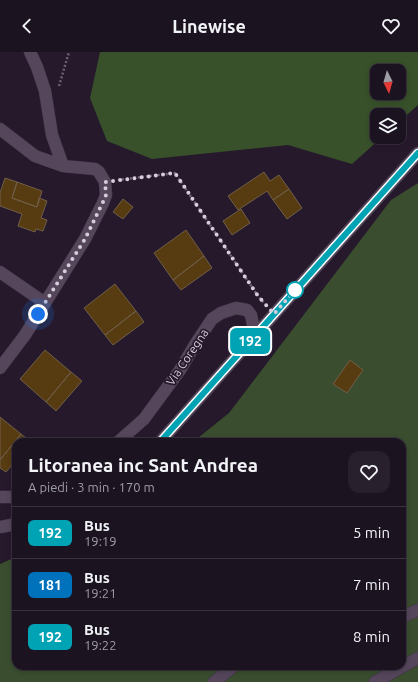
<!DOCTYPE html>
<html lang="it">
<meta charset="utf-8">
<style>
:root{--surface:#1c1321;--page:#29202e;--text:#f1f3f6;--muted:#a09ea5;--line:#3a323f}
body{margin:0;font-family:Ubuntu,sans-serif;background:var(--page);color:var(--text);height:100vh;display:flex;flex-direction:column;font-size:15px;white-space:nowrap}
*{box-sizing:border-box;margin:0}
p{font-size:13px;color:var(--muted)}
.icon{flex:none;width:22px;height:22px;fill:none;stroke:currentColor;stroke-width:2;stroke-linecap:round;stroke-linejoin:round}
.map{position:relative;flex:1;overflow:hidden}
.sheet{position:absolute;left:12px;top:386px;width:394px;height:232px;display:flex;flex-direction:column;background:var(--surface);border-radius:12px;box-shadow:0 2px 6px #0003,0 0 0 1px var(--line)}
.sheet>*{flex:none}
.badge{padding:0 8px;border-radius:6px;font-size:14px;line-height:26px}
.needle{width:26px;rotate:175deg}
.controls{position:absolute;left:370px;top:12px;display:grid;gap:8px}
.controls a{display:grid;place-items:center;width:36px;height:36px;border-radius:8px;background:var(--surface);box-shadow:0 2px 6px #0003,0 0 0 1px var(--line);font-size:20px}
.you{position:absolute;width:20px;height:20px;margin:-10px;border:3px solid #fff;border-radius:50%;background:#1a73e8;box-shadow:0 0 0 6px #1a73e833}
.map>.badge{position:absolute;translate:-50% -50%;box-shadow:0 0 0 2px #fff}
.round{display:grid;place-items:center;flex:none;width:42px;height:42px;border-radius:12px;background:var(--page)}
.head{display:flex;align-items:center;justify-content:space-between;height:68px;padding:0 16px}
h1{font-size:19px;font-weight:600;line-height:30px}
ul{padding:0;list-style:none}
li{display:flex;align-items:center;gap:12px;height:52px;padding:0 16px;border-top:1px solid var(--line)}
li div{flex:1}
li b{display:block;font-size:15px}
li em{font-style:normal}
li .badge{min-width:44px;font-weight:700;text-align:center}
header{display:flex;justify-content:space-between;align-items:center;height:52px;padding:0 16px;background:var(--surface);font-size:18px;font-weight:600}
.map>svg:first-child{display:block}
</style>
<header><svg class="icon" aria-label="back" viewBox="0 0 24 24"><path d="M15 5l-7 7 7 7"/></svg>Linewise<svg class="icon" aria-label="heart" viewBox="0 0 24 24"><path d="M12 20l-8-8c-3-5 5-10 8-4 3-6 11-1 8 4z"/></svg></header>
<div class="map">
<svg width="418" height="630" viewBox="0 0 418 630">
<rect width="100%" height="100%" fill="#26192c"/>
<path fill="#3a4e2f" d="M418 131V630H0V512L16 505V614H402V390H193L229 361 391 148Z"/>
<path fill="#38512a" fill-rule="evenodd" d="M100 0H418V53L399 70V63H377V85H382L352 112 288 93 152 107 107 89 90 46ZM377 19H399V41H377Z"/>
<path fill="#583c11" stroke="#6f5e48" d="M264 120 270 129 279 123 289 137 273 148 267 139 238 158 228 144Z
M5 126 17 130 12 146 37 155 39 146 47 149 41 166 47 168 43 179 36 177 35 180 18 174 22 162 0 154V141Z
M17 130 42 139 37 155 12 146Z
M289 137 302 156 287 167 273 148Z
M123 147 133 155 123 167 113 160Z
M241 157 250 171 232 183 223 169Z
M186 178 204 204 173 228 154 201Z
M204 204 212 216 181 238 173 228Z
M115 232 136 259 105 283 84 256Z
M136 259 144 270 113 293 105 283Z
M45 298 71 320 46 350 20 327Z
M350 308 363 318 347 341 333 332Z
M71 320 82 329 56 359 46 350Z
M0 365 21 382 0 408Z
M21 382 31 390H16V408L6 420 0 416V408Z"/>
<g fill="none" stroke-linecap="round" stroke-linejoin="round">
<defs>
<path id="minor" d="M30 0 37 15 45 39 52 83 63 114
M0 77 35 104 63 114 95 117 99 120 105 130 106 143 103 151 85 187 25 283 0 316
M0 220 45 251
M118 390 144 367 180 318 196 291 212 267 221 261 236 256 247 258 251 263 255 283
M0 445H16
M402 565 418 558
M214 630 234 614
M375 630 418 606"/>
<path id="secondary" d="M160 390 418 101
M0 475 16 472"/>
</defs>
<use href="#minor" stroke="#3f3444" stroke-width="13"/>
<use href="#secondary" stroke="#3f3444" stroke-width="13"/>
<path stroke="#6c6071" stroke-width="2.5" stroke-dasharray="2 2" stroke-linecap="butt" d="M59 34 69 0
M118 128 175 121 258 244 264 251"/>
<use href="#minor" stroke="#55465c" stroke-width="12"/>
<use href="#secondary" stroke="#55465c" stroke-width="12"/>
</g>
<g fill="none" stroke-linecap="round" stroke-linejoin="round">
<defs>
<path id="line" d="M160 390 418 101"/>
</defs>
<use href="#line" stroke="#fff" stroke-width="9"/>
<use href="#line" stroke="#00a3b4" stroke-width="6"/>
<path stroke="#d6cdda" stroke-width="4" stroke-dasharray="0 7.2" d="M38 262 85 187 103 150 106 143 105 130 175 121 258 244 274 262 295 238"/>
</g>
<circle fill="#fff" stroke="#00a3b4" stroke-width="2" cx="295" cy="238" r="8"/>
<g text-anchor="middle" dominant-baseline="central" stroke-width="3.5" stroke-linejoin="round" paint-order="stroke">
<g font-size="12" fill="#d6cdda" stroke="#26192c">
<text transform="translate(187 305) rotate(-56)">Via Coregna</text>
</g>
</g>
</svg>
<div class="controls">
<a><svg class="needle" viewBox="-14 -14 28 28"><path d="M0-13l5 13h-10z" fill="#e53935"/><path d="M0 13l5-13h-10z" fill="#a09ea5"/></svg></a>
<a><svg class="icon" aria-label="layers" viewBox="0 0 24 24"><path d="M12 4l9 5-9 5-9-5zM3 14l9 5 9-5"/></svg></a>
</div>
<div class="you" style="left:38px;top:262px"></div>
<b class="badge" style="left:250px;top:289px;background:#00a3b4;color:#fff">192</b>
<section class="sheet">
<div class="head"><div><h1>Litoranea inc Sant Andrea</h1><p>A piedi · 3 min · 170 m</p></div><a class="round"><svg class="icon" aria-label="heart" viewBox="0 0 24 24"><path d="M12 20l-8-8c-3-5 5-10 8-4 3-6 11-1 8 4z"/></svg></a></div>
<ul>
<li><span class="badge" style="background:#00a3b4;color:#fff">192</span><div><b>Bus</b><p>19:19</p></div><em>5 min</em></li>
<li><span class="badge" style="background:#0072bc;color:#fff">181</span><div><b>Bus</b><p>19:21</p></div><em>7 min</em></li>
<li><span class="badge" style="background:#00a3b4;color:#fff">192</span><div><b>Bus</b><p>19:22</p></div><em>8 min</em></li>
</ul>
</section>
</div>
